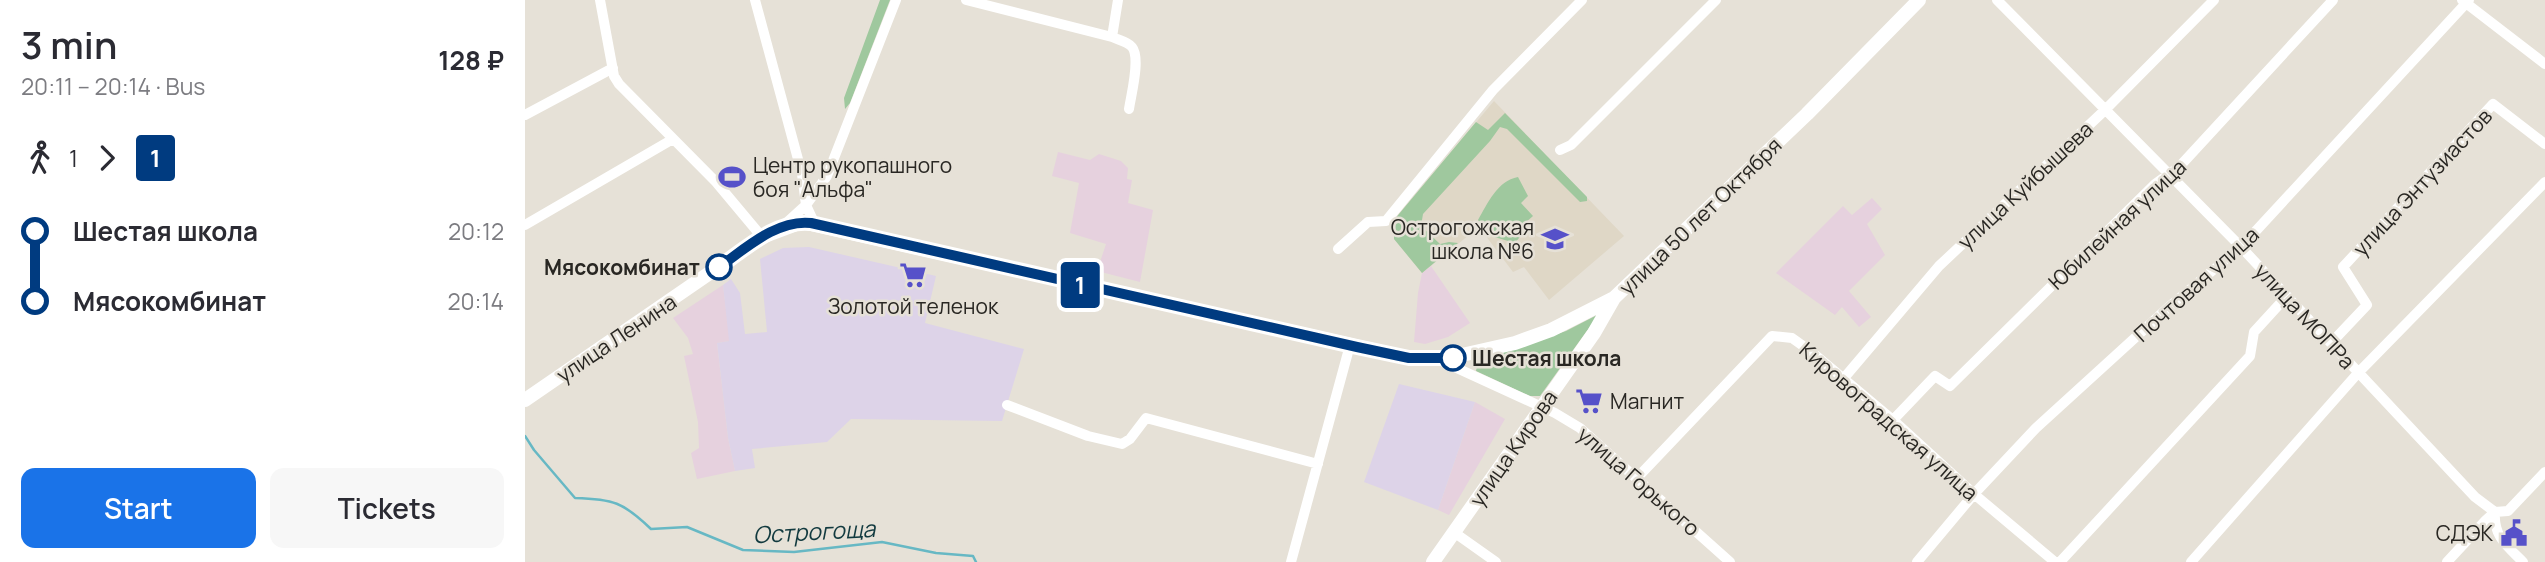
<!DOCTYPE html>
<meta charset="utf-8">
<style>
:root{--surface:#fff;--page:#f7f7f7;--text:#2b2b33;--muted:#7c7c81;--accent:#1a73e8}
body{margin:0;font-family:Manrope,sans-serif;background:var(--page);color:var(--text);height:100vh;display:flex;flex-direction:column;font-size:26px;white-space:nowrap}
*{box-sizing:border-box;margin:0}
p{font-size:23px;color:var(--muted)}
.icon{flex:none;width:38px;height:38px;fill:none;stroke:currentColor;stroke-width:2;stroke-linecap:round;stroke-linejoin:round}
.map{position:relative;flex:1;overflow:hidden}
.sheet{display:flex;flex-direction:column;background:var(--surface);width:525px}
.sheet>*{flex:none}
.badge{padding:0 14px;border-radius:5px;font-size:24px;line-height:46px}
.map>.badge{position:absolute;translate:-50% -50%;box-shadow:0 0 0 4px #fff}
.legs{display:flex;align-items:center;gap:10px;height:77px;padding:0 21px;font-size:23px}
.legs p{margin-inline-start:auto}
.head{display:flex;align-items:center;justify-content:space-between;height:119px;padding:0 21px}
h1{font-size:38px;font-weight:600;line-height:52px}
.primary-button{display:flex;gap:14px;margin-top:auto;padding:14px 21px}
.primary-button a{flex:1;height:80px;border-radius:14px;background:var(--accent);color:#fff;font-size:28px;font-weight:600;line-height:80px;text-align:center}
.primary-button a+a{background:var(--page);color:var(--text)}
ul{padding:0 21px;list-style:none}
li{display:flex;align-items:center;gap:24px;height:70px;font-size:26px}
li i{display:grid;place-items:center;width:10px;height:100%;margin:0 9px;background:currentColor}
li i::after{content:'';width:18px;height:18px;margin:-9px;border:5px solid;border-radius:50%;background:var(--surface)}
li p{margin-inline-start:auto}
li:first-child i{background:linear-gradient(#0000 50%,currentColor 0)}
li:last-child i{background:linear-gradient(currentColor 50%,#0000 0)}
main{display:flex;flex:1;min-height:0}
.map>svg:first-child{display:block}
</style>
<main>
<section class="sheet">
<div class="head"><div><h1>3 min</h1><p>20:11 – 20:14 · Bus</p></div><b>128 ₽</b></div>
<div class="legs"><svg class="icon" aria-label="walk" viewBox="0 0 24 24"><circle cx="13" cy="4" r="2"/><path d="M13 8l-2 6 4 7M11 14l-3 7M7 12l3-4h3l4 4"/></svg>1<svg class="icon" aria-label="forward" viewBox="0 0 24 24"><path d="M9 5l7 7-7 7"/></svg><b class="badge" style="background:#003b80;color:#fff">1</b></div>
<ul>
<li><i style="color:#003b80"></i><b>Шестая школа</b><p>20:12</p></li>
<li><i style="color:#003b80"></i><b>Мясокомбинат</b><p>20:14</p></li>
</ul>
<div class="primary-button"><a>Start</a><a>Tickets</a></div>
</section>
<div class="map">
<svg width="2020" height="562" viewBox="0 0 2020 562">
<rect width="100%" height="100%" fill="#e6e1d7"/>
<path fill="#e6d1de" d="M533 152 565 160 574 154 596 161 603 168 602 179 607 180 603 203 628 210 615 282 572 271 581 244 545 233 554 183 527 176Z
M1347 198 1357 209 1342 224 1360 255 1324 291 1346 317 1334 327 1317 307 1310 315 1251 273 1318 206 1327 215Z
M906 266 945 323 923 337 900 344 889 342 893 293 897 273Z
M198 285 205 341 192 343 203 438 210 471 172 479 166 453 174 448 173 422 159 356 168 354 163 338 148 318Z
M950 402 980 419 924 515 913 510Z"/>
<path fill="#ddd3e8" d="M284 247 411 276 400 323 499 349 477 421 326 419 302 442 227 449 230 468 210 471 203 438 192 343 204 341 198 285 206 279 215 293 220 334 242 332 235 259 258 248Z
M874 384 950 402 913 510 839 482Z"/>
<path fill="#dfd7c6" d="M969 101 1099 236 1024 300 999 267 988 272 954 227 897 273 869 239V220Z"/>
<path fill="#9fc89e" d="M355 0H365L325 103 320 109 319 98Z
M980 113 1062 197V201L1055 202 982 129 975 127 965 141 898 214 896 226 915 244 924 242 933 243 897 273 869 239V220L951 122 963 130Z
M993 177 1003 196 996 203 1008 216 999 224 998 233 990 243 966 236 953 220C963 203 972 181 993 177Z
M1074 314 1015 396H1005L951 371 953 361 1041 331Z"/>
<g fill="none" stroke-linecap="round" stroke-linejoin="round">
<path stroke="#67b8c4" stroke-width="2.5" d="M0 436 9 450 50 498C88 499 98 502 126 529L162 527 218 550 269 552 357 542 411 553 448 556 451 562"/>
<path stroke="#fff" stroke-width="10" d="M75 0 89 76 94 84 191 182 237 237
M230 0 277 174 281 205 288 220 294 225
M441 0 587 37 593 0
M1472 0 1716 247 1950 497 1970 512
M1937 0 2020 64
M587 37C594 40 603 42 607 47 616 58 606 95 604 109
M0 115 88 68
M1035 150 1046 145 1191 0
M0 225 148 139
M258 226 281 205 302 176 371 0
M813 249 843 222 861 221 968 90 1057 0
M1807 342 1842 305 1818 267 1968 104 2020 144
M912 359 1030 413 1055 428 1205 562
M1319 378 1414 266 1580 110 1689 0
M482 405 563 436 597 444 605 439 621 418 793 464
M1368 420 1410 376 1425 386 1630 184 1655 166 1808 0
M1112 478 1247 336 1267 338 1288 353 1368 420 1449 494 1530 562
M1970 512C1968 536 1982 546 1998 562
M930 533 971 562
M766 562 825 345
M1392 562 1449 494 1511 428 1646 305 1716 247 1944 0
M1535 562 1725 356 1729 332 1762 296
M1666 562 1833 373 2020 182
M1922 562 1961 520 1970 512 1983 511 2020 472"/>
<path stroke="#fff" stroke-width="14" d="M0 400 237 237 277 222 884 358 928 357 990 343 1026 330 1089 298 1282 114 1394 0
M908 562 1069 333 1089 298"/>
</g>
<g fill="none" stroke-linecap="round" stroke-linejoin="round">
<defs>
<path id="line-1" d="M194 267C220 249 252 219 286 223L832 347 884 358H928"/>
</defs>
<use href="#line-1" stroke="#fff" stroke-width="16"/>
<use href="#line-1" stroke="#003b80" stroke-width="10"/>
</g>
<defs>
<symbol id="stadium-bare" viewBox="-9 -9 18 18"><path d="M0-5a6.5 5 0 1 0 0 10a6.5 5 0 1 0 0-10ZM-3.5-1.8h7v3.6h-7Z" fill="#5651c9" stroke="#e6e1d7" stroke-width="2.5" paint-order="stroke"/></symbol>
<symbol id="school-bare" viewBox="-9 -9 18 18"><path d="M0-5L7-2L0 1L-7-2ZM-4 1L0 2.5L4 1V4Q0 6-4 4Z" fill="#5651c9" stroke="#e6e1d7" stroke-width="2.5" paint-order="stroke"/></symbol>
<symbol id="supermarket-bare" viewBox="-9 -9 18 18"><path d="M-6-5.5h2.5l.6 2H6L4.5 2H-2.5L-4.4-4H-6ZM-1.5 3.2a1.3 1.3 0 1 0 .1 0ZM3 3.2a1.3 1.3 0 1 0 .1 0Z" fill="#5651c9" stroke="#e6e1d7" stroke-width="2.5" paint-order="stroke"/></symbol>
<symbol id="civic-bare" viewBox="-9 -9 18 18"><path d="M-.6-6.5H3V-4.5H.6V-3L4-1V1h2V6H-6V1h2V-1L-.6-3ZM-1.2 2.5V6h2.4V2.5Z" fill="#5651c9" stroke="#e6e1d7" stroke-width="2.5" paint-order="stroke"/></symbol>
</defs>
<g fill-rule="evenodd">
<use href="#stadium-bare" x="188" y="158" width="38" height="38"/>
<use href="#school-bare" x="1011" y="220" width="38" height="38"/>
<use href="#supermarket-bare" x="369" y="256" width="38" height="38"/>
<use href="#supermarket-bare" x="1045" y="382" width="38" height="38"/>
<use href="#civic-bare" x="1970" y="514" width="38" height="38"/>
</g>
<g fill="#fff" stroke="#003b80" stroke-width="3.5">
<circle cx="194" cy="267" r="12"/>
<circle cx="928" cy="358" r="12"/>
</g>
<g text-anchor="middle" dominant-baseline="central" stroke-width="5" stroke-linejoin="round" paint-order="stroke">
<g font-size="21" fill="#292723" stroke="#e6e1d7" text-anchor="start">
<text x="228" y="165">Центр рукопашного<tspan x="228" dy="24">боя "Альфа"</tspan></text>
<text x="1009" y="227" text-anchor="end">Острогожская<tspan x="1009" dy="24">школа №6</tspan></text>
<text x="388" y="306" text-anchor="middle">Золотой теленок</text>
<text x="1085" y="401">Магнит</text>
<text x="1968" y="533" text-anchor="end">СДЭК</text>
</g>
<g font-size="21" fill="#292723" stroke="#e6e1d7">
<text transform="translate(1897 182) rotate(-47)">улица Энтузиастов</text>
<text transform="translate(1500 185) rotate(-43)">улица Куйбышева</text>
<text transform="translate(1175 216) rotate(-44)">улица 50 лет Октября</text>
<text transform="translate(1592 224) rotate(-43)">Юбилейная улица</text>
<text transform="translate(1671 284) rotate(-42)">Почтовая улица</text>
<text transform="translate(1780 316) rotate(47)">улица МОПРа</text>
<text transform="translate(91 338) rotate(-34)">улица Ленина</text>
<text transform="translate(1364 421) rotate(41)">Кировоградская улица</text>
<text transform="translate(988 448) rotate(-55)">улица Кирова</text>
<text transform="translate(1114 481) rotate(41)">улица Горького</text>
</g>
<g font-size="21" font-weight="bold" fill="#292723" stroke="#e6e1d7" text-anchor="end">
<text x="175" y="267">Мясокомбинат</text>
<text x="947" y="358" text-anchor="start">Шестая школа</text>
</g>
<g font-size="23" font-style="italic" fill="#123a3f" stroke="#e6e1d7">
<text transform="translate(289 531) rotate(-3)">Острогоща</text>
</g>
</g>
</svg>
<b class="badge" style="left:555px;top:285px;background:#003b80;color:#fff">1</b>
</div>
</main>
